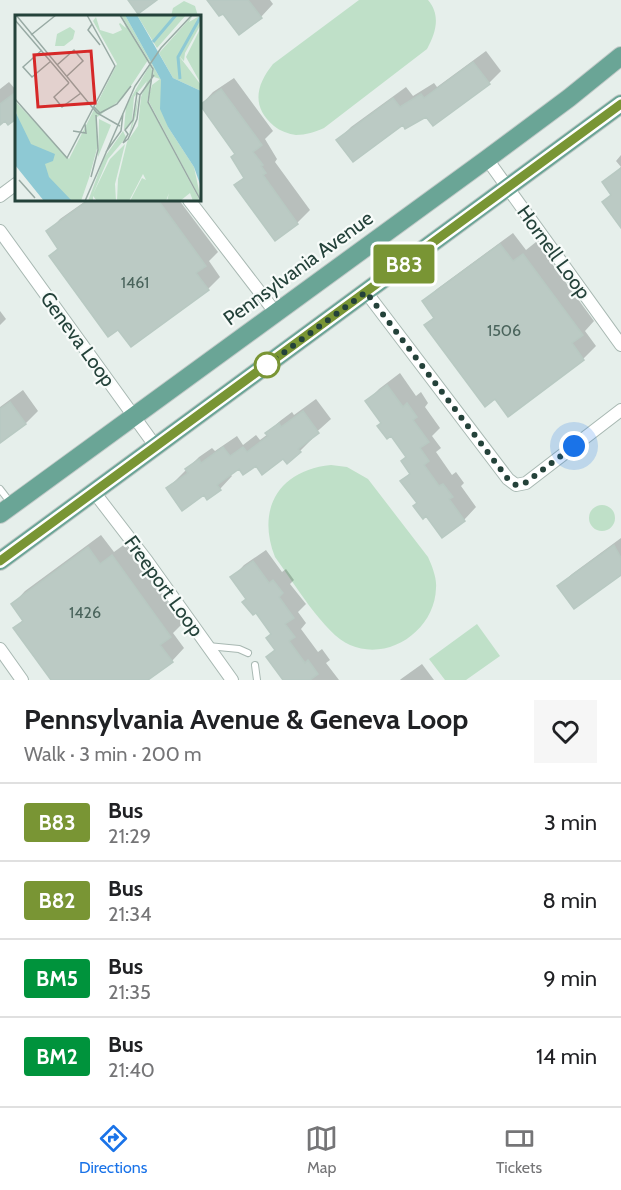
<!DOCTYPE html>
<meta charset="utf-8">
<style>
:root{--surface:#fff;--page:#f6f6f6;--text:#202124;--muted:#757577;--line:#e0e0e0;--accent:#1a73e8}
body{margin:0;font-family:Cabin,sans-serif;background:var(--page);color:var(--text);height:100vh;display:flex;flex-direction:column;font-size:22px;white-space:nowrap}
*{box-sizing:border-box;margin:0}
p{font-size:20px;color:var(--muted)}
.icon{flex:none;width:33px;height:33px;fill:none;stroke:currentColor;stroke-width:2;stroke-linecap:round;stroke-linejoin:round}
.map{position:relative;height:680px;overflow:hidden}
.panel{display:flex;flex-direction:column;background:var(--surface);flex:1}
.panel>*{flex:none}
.badge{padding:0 12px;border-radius:4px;font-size:21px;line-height:39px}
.you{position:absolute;width:30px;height:30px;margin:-15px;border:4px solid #fff;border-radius:50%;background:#1a73e8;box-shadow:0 0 0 9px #1a73e833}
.map>.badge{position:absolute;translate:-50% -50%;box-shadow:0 0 0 3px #fff}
.round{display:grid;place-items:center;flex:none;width:63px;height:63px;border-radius:0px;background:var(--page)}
.overview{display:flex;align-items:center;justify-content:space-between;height:102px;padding:0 24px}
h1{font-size:28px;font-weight:700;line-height:45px}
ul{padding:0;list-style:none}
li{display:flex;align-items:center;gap:18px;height:78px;padding:0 24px;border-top:2px solid var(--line)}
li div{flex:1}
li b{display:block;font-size:22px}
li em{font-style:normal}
li .badge{min-width:66px;font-weight:700;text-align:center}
.tab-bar{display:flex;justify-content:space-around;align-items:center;height:84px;border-top:2px solid var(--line);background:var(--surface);font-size:16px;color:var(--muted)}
.tab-bar a{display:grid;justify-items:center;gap:3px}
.tab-bar .on{color:var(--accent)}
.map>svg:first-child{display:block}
</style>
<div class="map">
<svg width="621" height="680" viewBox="0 0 621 680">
<rect width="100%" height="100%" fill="#e6efeb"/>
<path fill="#bfe0c8" d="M359 0H428C441 15 436 33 427 49L324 128C315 132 306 135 296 135 289 134 280 131 274 126 251 107 256 85 273 64Z
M184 1 195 6 198 16H171L173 8Z
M331 465 347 467 368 479 428 557C432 566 437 578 436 588 435 630 389 662 350 645 325 635 292 580 275 557 256 509 279 470 331 465Z
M589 518a13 13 0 1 1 26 0a13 13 0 1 1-26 0Z
M477 624 500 656 466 680H445L429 659Z"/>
<path fill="#0003" d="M215 0H270L273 4 261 17Z
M486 51 501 71 489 83 427 115 338 140 351 127 406 87 413 96 434 83 437 87Z
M234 78 273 131 265 139 277 159 275 162 310 210 297 223 276 239 236 185 245 177 237 154 201 105 213 92Z
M9 82 16 90V118L6 119 0 123V89Z
M621 155V225L612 194 604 182 621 167 616 161Z
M87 200H179L218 252 209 261 220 277 208 289 119 328 51 256 59 247 48 232 60 219Z
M513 233 526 250 536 242 594 321 585 331 596 346 583 359 508 415 495 397 426 326 435 316 424 301 437 289Z
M0 311 6 319 0 325Z
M400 373 416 396 421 392 428 403 425 407 440 428 432 436 441 448 436 452 452 475 456 472 464 483 461 486 476 507 464 520 426 514 402 481 411 472 408 456 367 401 379 389Z
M23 390 38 411 26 423 0 442V407Z
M316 399 331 419 311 437 312 439 300 451 240 467 230 474 232 476 220 489 204 493 168 488 199 457 212 448 215 451 237 436 243 445 256 435 260 440 268 434 267 433 280 421 292 412 294 415Z
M101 535 114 552 125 544 183 623 173 633 184 648 172 661 146 680H53L15 628 24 619 13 604 25 591Z
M621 538V573L559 586 572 574Z
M266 550 282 572 286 569 294 580 290 584 306 604 298 612 306 623 301 629 318 652 322 649 330 660 326 663 339 680H282L283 678 273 633 232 578 244 565Z
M422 664 434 680H400L401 679Z"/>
<path fill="#bbcac4" stroke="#b8c9c2" stroke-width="1.5" d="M128 0H157L138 14Z
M207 0H248L262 18 239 35 223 14 219 16Z
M473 62 490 84 433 126 426 117 405 129 403 125 353 162 336 140 393 98 400 107 421 94 424 98Z
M221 89 262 145 253 152 263 165 261 166 266 173 263 175 298 224 275 241 234 185 244 178 231 157 235 154 200 105Z
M16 92V119L8 125 5 121 0 125V104Z
M621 168V228L602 202 611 195 602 182Z
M89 200H158L206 266 196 273 209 290 131 347 118 330 108 337 49 256 58 249 46 231Z
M500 244 513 261 523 254 583 335 572 343 584 360 508 417 495 399 485 407 424 325 434 318 422 301Z
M387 385 403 407 407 403 417 417 413 420 429 442 420 448 429 461 424 465 439 486 443 484 453 497 449 499 465 521 442 538 426 516 423 519 413 506 417 503 400 481 410 474 401 461 406 457 391 436 387 439 377 426 381 423 365 401Z
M10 402 26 424 0 443V409Z
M303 411 319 433 298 449 301 452 287 464 283 459 262 475 256 466 243 475 239 469 217 485 221 490 207 500 204 495 182 511 166 488 188 473 185 469 199 459 201 463 223 447 230 456 243 447 247 452 268 436 265 433 279 423 281 427Z
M614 545 621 558V575L574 609 557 586Z
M88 547 100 564 112 555 171 637 160 645 173 662 148 680H51L13 628 23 621 11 604Z
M253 561 269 583 273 580 283 593 279 597 294 618 285 624 295 637 289 641 305 663 308 660 318 674 310 680H283L266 657 275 650 266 638 271 634 256 613 253 615 242 602 246 599 230 577Z"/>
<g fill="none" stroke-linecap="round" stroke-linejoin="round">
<defs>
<path id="lane" d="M0 489 10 502
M208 646 239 649 248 653
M255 665 257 680"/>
<path id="street" d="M487 159 621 345
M0 196 16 184
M189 200 275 312
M0 231 156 447
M366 292 508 479 516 485 526 483 621 410
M94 492 147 561 232 680
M0 649 22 680"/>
<path id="primary" d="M0 514 487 159 569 98 621 56
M0 561 621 104"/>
</defs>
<use href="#lane" stroke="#a8b8b2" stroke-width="8"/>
<use href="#street" stroke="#a8b8b2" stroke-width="14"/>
<use href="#primary" stroke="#c2cac8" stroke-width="20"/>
<use href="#lane" stroke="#fff" stroke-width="6"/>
<use href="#street" stroke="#fff" stroke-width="12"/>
<use href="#primary" stroke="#6aa596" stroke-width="18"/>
</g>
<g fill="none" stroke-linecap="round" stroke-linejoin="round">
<defs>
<path id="line" d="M0 561 621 104"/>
</defs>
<use href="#line" stroke="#fff" stroke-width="14"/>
<use href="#line" stroke="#799534" stroke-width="9"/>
<path stroke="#24423a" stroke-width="6" stroke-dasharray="0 10.8" d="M267 365 366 292 508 479 516 485 525 483 574 446"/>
</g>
<circle fill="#fff" stroke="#799534" stroke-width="3" cx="267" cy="365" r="12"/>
<g text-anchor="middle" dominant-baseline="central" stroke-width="4.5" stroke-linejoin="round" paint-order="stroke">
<g font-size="16" fill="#4a645c">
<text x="135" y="282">1461</text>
<text x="504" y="330">1506</text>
<text x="85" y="612">1426</text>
</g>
<g font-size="20" fill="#24423a" stroke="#f7fbf9">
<text transform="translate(554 252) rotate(54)">Hornell Loop</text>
<text transform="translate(298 268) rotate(-36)">Pennsylvania Avenue</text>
<text transform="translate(78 339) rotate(54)">Geneva Loop</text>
<text transform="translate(164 586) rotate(54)">Freeport Loop</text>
</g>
</g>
<g transform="translate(15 15)">
<rect width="186" height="186" fill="#e6efeb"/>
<path d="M106 0H110L146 65 153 112 179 152 186 185 133 85 137 70 145 64 139 62 138 52ZM122 0H171L142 33ZM178 0 174 7 186 0V9L170 38 169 46 164 41 186 70V76L158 63 144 38ZM81 2 85 15 98 19 107 15 104 9 105 8 111 13 108 5 133 45 108 83 81 103 83 130 74 163 66 186H55L34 164 3 106 0 86 54 144 102 49 78 6ZM55 12 60 16 58 24 49 31H40L42 19ZM186 12V69L171 42ZM135 50 139 60 134 63 137 61V66L132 86 185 186H178L175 178 165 186H152L154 178 151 186H115L127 163 131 165 128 159 114 186H102L103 164 112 127 123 111 126 82 132 66 119 82 117 105 112 114H109L111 91ZM124 79 121 100 115 118 93 144 78 179 95 144 110 129 100 169 101 186H82L78 181V186H73L89 143 108 116 111 122 114 119ZM84 104 96 110 83 142 84 105Z" fill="#bfe0c8"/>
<path d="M110 0H122L158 63 186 76V172L179 152 153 112 145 94 146 65ZM0 96 16 129 40 139 38 146 30 149 34 162 57 186H29L0 150Z" fill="#8ec9d4"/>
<path fill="none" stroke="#8ec9d4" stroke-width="3" d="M138 27 161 0M165 64 163 42 186 1"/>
<path fill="none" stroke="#98aaa4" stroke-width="1.5" d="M1 0 82 98 105 111M105 0 138 54 133 87 186 186M0 5 54 68M77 9 73 15 85 30M16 20 41 0M27 35 8 52 17 62 36 46M42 50 59 35 68 46 52 61M54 68 39 82 47 92 66 78M122 78 125 80 122 104 113 124 108 128 113 119 110 115 118 105ZM125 80 139 60M0 84 52 143 100 51 72 0M79 92 85 98 102 89 116 71M58 116 71 118 70 109M91 137 106 116 108 98M76 162 83 135 81 100M4 165 20 183M70 186 120 71 146 33 177 0"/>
<path fill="#d62828" fill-opacity="0.15" stroke="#d62828" stroke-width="3" d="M76 36 80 88 23 92 19 40Z"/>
<rect width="186" height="186" fill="none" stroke="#24423a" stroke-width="3"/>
</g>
</svg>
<div class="you" style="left:574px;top:446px"></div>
<b class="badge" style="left:404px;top:264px;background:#799534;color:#fff">B83</b>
</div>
<section class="panel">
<div class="overview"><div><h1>Pennsylvania Avenue &amp; Geneva Loop</h1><p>Walk · 3 min · 200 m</p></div><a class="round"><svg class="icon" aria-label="heart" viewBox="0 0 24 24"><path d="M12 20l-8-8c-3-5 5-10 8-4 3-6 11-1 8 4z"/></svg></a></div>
<ul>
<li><span class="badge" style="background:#799534;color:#fff">B83</span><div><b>Bus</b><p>21:29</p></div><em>3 min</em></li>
<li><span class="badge" style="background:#799534;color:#fff">B82</span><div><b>Bus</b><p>21:34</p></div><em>8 min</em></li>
<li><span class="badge" style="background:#00933c;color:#fff">BM5</span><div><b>Bus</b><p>21:35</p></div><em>9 min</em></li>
<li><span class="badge" style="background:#00933c;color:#fff">BM2</span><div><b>Bus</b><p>21:40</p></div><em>14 min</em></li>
</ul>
</section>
<nav class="tab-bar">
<a class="on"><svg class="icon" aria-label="directions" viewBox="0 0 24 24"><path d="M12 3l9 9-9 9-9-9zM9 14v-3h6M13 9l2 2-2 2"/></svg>Directions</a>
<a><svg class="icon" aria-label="map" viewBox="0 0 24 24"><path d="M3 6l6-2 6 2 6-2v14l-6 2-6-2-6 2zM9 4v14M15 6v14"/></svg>Map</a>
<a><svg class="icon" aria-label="tickets" viewBox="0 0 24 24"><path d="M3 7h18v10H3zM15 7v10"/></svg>Tickets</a>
</nav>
